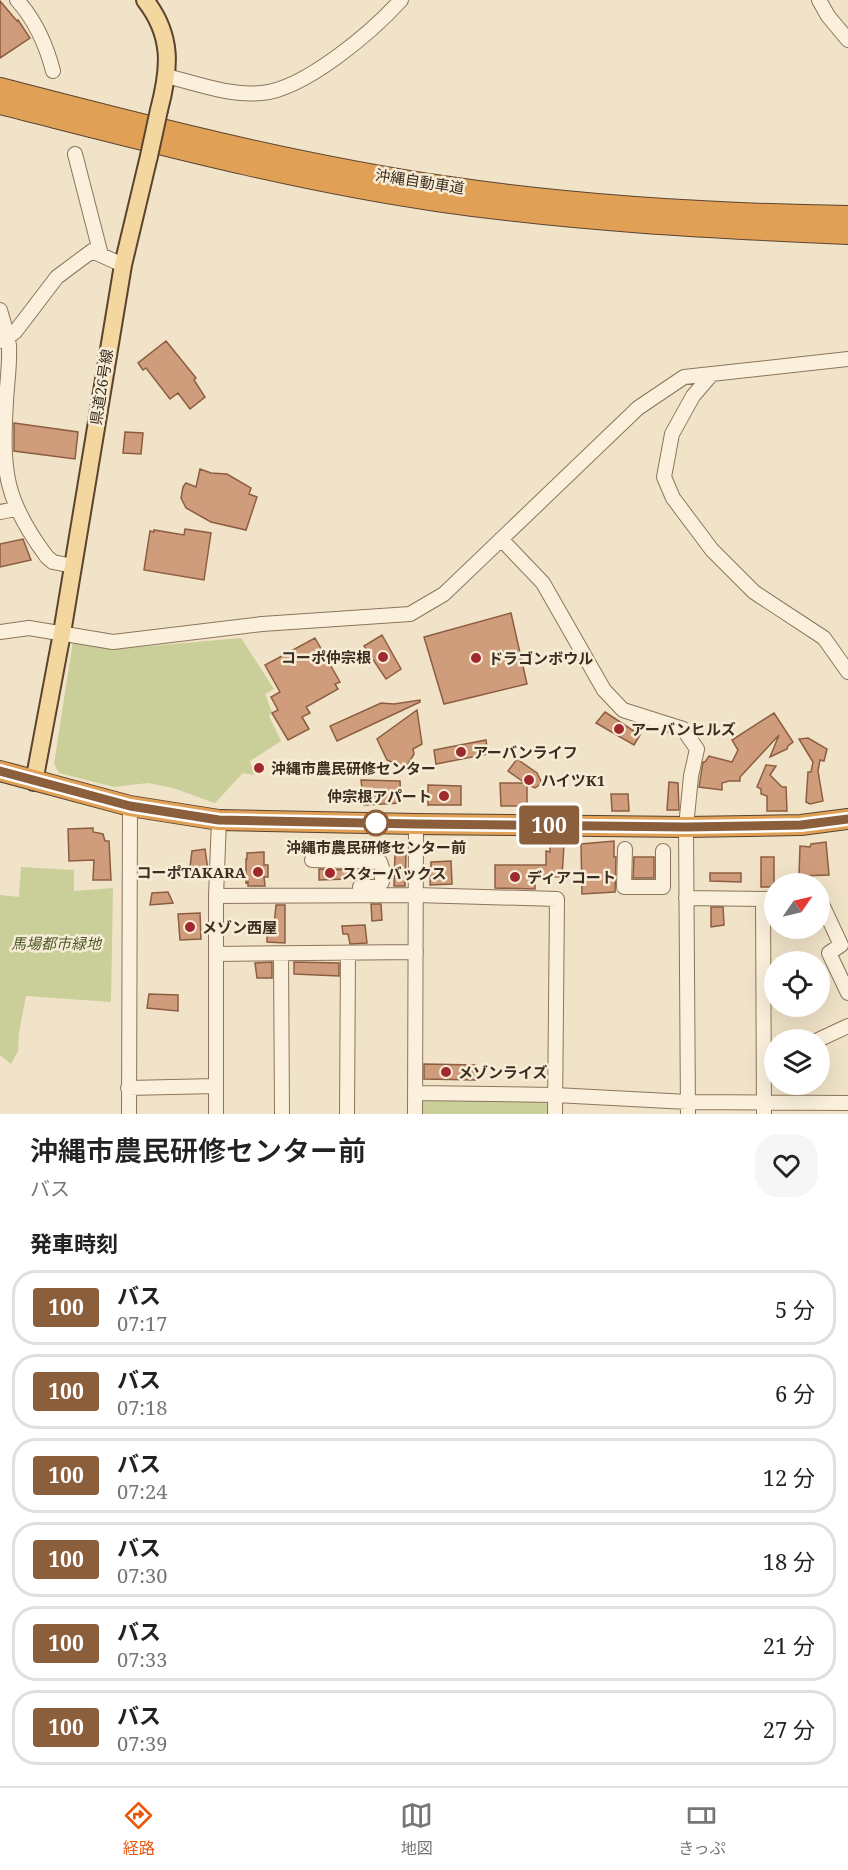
<!DOCTYPE html>
<html lang="ja">
<meta charset="utf-8">
<style>
:root{--surface:#fff;--page:#f6f6f6;--text:#222;--muted:#767676;--line:#e0e0e0;--accent:#ea580c}
body{margin:0;font-family:"Noto Serif","Noto Sans JP",serif;background:var(--page);color:var(--text);height:100vh;display:flex;flex-direction:column;font-size:22px;white-space:nowrap}
*{box-sizing:border-box;margin:0}
p{font-size:20px;color:var(--muted)}
.icon{flex:none;width:33px;height:33px;fill:none;stroke:currentColor;stroke-width:2;stroke-linecap:round;stroke-linejoin:round}
.map{position:relative;height:1114px;overflow:hidden}
.details{display:flex;flex-direction:column;background:var(--surface);flex:1}
.details>*{flex:none}
.badge{padding:0 12px;border-radius:4px;font-size:21px;line-height:39px}
.needle{width:39px;rotate:56deg}
.fabs{position:absolute;left:764px;top:873px;display:grid;gap:12px}
.fabs a{display:grid;place-items:center;width:66px;height:66px;border-radius:50%;background:var(--surface);box-shadow:0 6px 24px #0002;font-size:30px}
.map>.badge{position:absolute;translate:-50% -50%;box-shadow:0 0 0 3px #fff}
h2{padding:0 30px;font-size:22px;line-height:54px}
.round{display:grid;place-items:center;flex:none;width:63px;height:63px;border-radius:24px;background:var(--page)}
.head{display:flex;align-items:center;justify-content:space-between;height:102px;padding:0 30px}
h1{font-size:28px;font-weight:600;line-height:45px}
ul{padding:0;list-style:none}
li{display:flex;align-items:center;gap:18px;height:75px;margin:0 12px 9px;padding:0 18px;border:3px solid var(--line);border-radius:24px}
li div{flex:1}
li b{display:block;font-size:22px}
li em{font-style:normal}
li .badge{min-width:66px;font-weight:700;text-align:center}
.tabs{display:flex;justify-content:space-around;align-items:center;height:84px;border-top:2px solid var(--line);background:var(--surface);font-size:16px;color:var(--muted)}
.tabs a{display:grid;justify-items:center;gap:3px}
.tabs .selected{color:var(--accent)}
.map>svg:first-child{display:block}
</style>
<div class="map">
<svg width="848" height="1114" viewBox="0 0 848 1114">
<rect width="100%" height="100%" fill="#f0e3c7"/>
<path fill="#cacf9a" d="M241 638 274 689 265 694 272 712 269 716 281 741 250 761 254 775 243 773 215 803 173 788 148 783 114 787 59 773 54 764 73 641 116 649Z
M21 867 74 870V891L113 888 111 1002 26 996 19 1033 18 1051 11 1064 0 1055V895L19 897Z
M420 1097 550 1100V1114H419Z"/>
<path fill="#cf9d7c" stroke="#8d5d41" stroke-width="1.5" d="M0 1 17 21 18 20 30 38 0 58Z
M166 341 196 378 194 380 205 397 190 409 178 393 170 399 146 368 143 370 138 363Z
M14 423 78 432 75 459 14 451Z
M125 432 143 433 141 454 123 453Z
M200 469 211 473 227 474 251 488 249 494 257 497 246 530 211 522 186 508 181 498 183 487 186 483 196 487Z
M185 529 211 533 204 580 144 570 150 531 154 532V530L184 535Z
M23 539 31 560 0 567V544Z
M511 613 527 684 444 704 424 637Z
M382 635 401 669 386 679 364 646Z
M315 638 340 682 335 684 338 689 306 707 310 713 302 717 309 729 288 740 272 713 278 710 271 697 280 692 265 665Z
M420 700V702L337 741 330 726 381 703 394 704Z
M417 710 422 744 413 749 414 754 408 764 413 772 387 760 377 739Z
M605 712 640 735 634 745 596 723Z
M774 713 793 742 788 746 787 749 770 757 779 735 740 777V781H729L722 783V790L699 787 703 762H705L709 756 732 762 738 750 732 740Z
M808 738 827 749 824 761 820 760 818 771 823 801 810 804 806 802 808 772H811L813 762 799 739Z
M486 740 488 754 436 764 434 750Z
M517 759 537 773 542 783 535 788 527 784V806H501L500 783H525L508 771Z
M766 765 776 766 770 775 782 787H786L787 811H767V796L761 794V789L757 787Z
M361 780 400 781 401 803 364 805Z
M669 782 678 783 679 810H667Z
M428 785 461 786V805H428Z
M611 794H628L629 811H612Z
M93 828V832L103 834 105 841H109L111 880H93L94 860 69 861 68 829Z
M614 841V857H616L615 892 582 894 581 844Z
M826 842 829 875 799 876 800 846 810 847 811 844Z
M550 844H564L562 877 535 876V889L495 888V865H546V851L550 852Z
M205 849 208 870 189 875 192 851Z
M264 852V865H268V877H264L265 886H248V882L246 883V859H247V853Z
M395 855H406L405 886H394Z
M634 857H654V878H633Z
M761 857H774V887H761Z
M451 861 452 884 430 885 431 862Z
M319 869 347 870V879L319 880Z
M710 873H741V882L710 881Z
M168 892 173 903 150 905 152 893Z
M371 904H381L382 920 372 921Z
M276 905H285V943L267 942V926H274Z
M711 907H723L724 925 711 927Z
M200 913 201 939 180 940 178 914Z
M365 925 367 943 350 944 348 934H343L342 926Z
M272 962V978H257L255 963Z
M294 962 339 963V976L294 974Z
M149 994 178 995V1011L147 1008Z
M424 1064 475 1065 476 1080 424 1079Z"/>
<g fill="none" stroke-linecap="round" stroke-linejoin="round">
<defs>
<path id="minor" d="M17 0C36 21 46 44 53 71
M819 0 828 16 848 40
M167 76C197 84 231 96 262 93 305 89 372 32 401 0
M75 154 101 255
M0 310C3 322 8 334 9 346 10 364 7 383 6 401 2 470 4 500 47 557L53 562 73 566
M2 341 15 332 57 277 92 251 123 265
M712 374 693 396 672 434 664 477 673 498 712 550 754 592 824 638 848 672
M0 512 16 509
M501 539 543 583 604 690 623 710 683 729 697 749 691 776 686 827 688 1114
M0 632 29 628 113 642 262 624 410 614 444 594 638 408 684 377 848 359
M625 849 624 887H663V851
M312 860 380 862 382 868V882L377 887H360
M216 896 416 895 557 899 555 1114
M686 898 774 899
M819 898 841 945 829 953 848 993
M763 899 764 1114
M216 954 416 952
M281 954 282 1114
M818 1040 848 1026
M128 1088 216 1086
M415 1093 555 1095 688 1102 848 1103
M129 1114 130 806
M216 1114V896L219 820
M347 1114 348 953
M415 1114 416 824"/>
<path id="major" d="M145 0C173 36 170 68 159 110
M34 782 62 633 123 265 149 156"/>
<path id="highway" d="M0 88C146 126 293 164 442 186 576 206 713 214 848 216
M0 104C143 140 291 180 437 201 573 221 711 228 848 234
M0 771 130 806 219 820 416 824 686 827 801 825 848 819"/>
</defs>
<use href="#minor" stroke="#8d755c" stroke-width="16"/>
<use href="#major" stroke="#5b4330" stroke-width="20"/>
<use href="#highway" stroke="#5b4330" stroke-width="22"/>
<use href="#minor" stroke="#faf0db" stroke-width="14"/>
<use href="#major" stroke="#f3d79f" stroke-width="16"/>
<use href="#highway" stroke="#e0a157" stroke-width="20"/>
<defs>
<path id="major-bridge" d="M149 156 159 110"/>
</defs>
<use href="#major-bridge" stroke="#5b4330" stroke-width="20" stroke-linecap="butt"/>
<use href="#major-bridge" stroke="#f3d79f" stroke-width="16"/>
</g>
<g fill="none" stroke-linecap="round" stroke-linejoin="round">
<defs>
<path id="line" d="M0 771 130 806 219 820 416 824 686 827 801 825 848 819"/>
</defs>
<use href="#line" stroke="#fff" stroke-width="14"/>
<use href="#line" stroke="#8b5e3c" stroke-width="9"/>
</g>
<g fill="#9e2a2d" stroke="#f7edd7" stroke-width="2">
<circle cx="383" cy="657" r="6"/>
<circle cx="476" cy="658" r="6"/>
<circle cx="619" cy="729" r="6"/>
<circle cx="461" cy="752" r="6"/>
<circle cx="259" cy="768" r="6"/>
<circle cx="529" cy="780" r="6"/>
<circle cx="444" cy="796" r="6"/>
<circle cx="258" cy="872" r="6"/>
<circle cx="330" cy="873" r="6"/>
<circle cx="515" cy="877" r="6"/>
<circle cx="190" cy="927" r="6"/>
<circle cx="446" cy="1072" r="6"/>
</g>
<circle fill="#fff" stroke="#8b5e3c" stroke-width="3" cx="376" cy="823" r="12"/>
<g text-anchor="middle" dominant-baseline="central" stroke-width="5" stroke-linejoin="round" paint-order="stroke">
<g font-size="15" fill="#3d2d20" stroke="#f7edd7">
<text transform="translate(420 181) rotate(9)">沖縄自動車道</text>
<text transform="translate(101 387) rotate(-81)">県道26号線</text>
</g>
<g font-size="15" font-weight="bold" fill="#3d2d20" stroke="#f7edd7" text-anchor="start">
<text x="371" y="657" text-anchor="end">コーポ仲宗根</text>
<text x="488" y="658">ドラゴンボウル</text>
<text x="631" y="729">アーバンヒルズ</text>
<text x="473" y="752">アーバンライフ</text>
<text x="271" y="768">沖縄市農民研修センター</text>
<text x="541" y="780">ハイツK1</text>
<text x="432" y="796" text-anchor="end">仲宗根アパート</text>
<text x="246" y="872" text-anchor="end">コーポTAKARA</text>
<text x="342" y="873">スターバックス</text>
<text x="527" y="877">ディアコート</text>
<text x="202" y="927">メゾン西屋</text>
<text x="458" y="1072">メゾンライズ</text>
</g>
<g font-size="15" font-weight="bold" fill="#3d2d20" stroke="#f7edd7">
<text x="376" y="847">沖縄市農民研修センター前</text>
</g>
<g font-size="15" font-style="italic" fill="#4d5a26" stroke="#f7edd7">
<text x="56" y="943">馬場都市緑地</text>
</g>
</g>
</svg>
<div class="fabs">
<a><svg class="needle" viewBox="-14 -14 28 28"><path d="M0-13l5 13h-10z" fill="#e53935"/><path d="M0 13l5-13h-10z" fill="#767676"/></svg></a>
<a><svg class="icon" aria-label="locate" viewBox="0 0 24 24"><circle cx="12" cy="12" r="6"/><path d="M12 2v4M12 18v4M2 12h4M18 12h4"/></svg></a>
<a><svg class="icon" aria-label="layers" viewBox="0 0 24 24"><path d="M12 4l9 5-9 5-9-5zM3 14l9 5 9-5"/></svg></a>
</div>
<b class="badge" style="left:549px;top:825px;background:#8b5e3c;color:#fff">100</b>
</div>
<section class="details">
<div class="head"><div><h1>沖縄市農民研修センター前</h1><p>バス</p></div><a class="round"><svg class="icon" aria-label="heart" viewBox="0 0 24 24"><path d="M12 20l-8-8c-3-5 5-10 8-4 3-6 11-1 8 4z"/></svg></a></div>
<h2>発車時刻</h2>
<ul>
<li><span class="badge" style="background:#8b5e3c;color:#fff">100</span><div><b>バス</b><p>07:17</p></div><em>5 分</em></li>
<li><span class="badge" style="background:#8b5e3c;color:#fff">100</span><div><b>バス</b><p>07:18</p></div><em>6 分</em></li>
<li><span class="badge" style="background:#8b5e3c;color:#fff">100</span><div><b>バス</b><p>07:24</p></div><em>12 分</em></li>
<li><span class="badge" style="background:#8b5e3c;color:#fff">100</span><div><b>バス</b><p>07:30</p></div><em>18 分</em></li>
<li><span class="badge" style="background:#8b5e3c;color:#fff">100</span><div><b>バス</b><p>07:33</p></div><em>21 分</em></li>
<li><span class="badge" style="background:#8b5e3c;color:#fff">100</span><div><b>バス</b><p>07:39</p></div><em>27 分</em></li>
</ul>
</section>
<nav class="tabs">
<a class="selected"><svg class="icon" aria-label="directions" viewBox="0 0 24 24"><path d="M12 3l9 9-9 9-9-9zM9 14v-3h6M13 9l2 2-2 2"/></svg>経路</a>
<a><svg class="icon" aria-label="map" viewBox="0 0 24 24"><path d="M3 6l6-2 6 2 6-2v14l-6 2-6-2-6 2zM9 4v14M15 6v14"/></svg>地図</a>
<a><svg class="icon" aria-label="tickets" viewBox="0 0 24 24"><path d="M3 7h18v10H3zM15 7v10"/></svg>きっぷ</a>
</nav>
